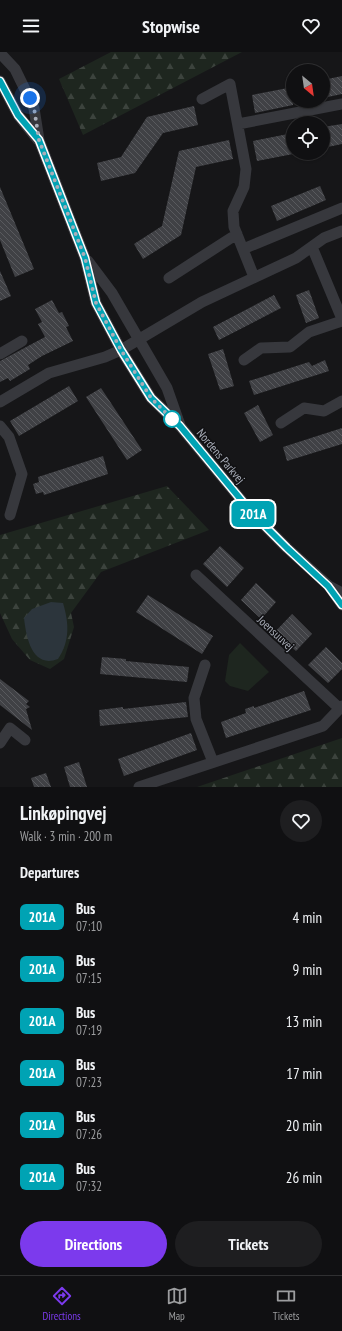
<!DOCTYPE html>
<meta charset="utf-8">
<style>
:root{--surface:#101012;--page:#1e1e20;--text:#f1f3f6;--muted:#9c9d9f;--line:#303032;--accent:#7c3aed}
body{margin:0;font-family:"PT Sans Narrow",sans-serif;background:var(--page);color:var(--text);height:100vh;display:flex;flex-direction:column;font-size:15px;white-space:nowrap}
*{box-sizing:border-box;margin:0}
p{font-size:13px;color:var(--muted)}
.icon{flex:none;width:22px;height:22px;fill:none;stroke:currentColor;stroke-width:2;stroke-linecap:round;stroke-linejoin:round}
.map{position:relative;height:735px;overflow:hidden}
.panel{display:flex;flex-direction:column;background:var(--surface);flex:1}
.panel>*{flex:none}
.badge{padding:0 8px;border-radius:6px;font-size:14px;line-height:26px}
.needle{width:26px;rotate:151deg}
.tools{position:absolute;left:286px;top:12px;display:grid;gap:8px}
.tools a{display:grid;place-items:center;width:44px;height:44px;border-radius:50%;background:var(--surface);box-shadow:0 1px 3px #0004,0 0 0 1px var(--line);font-size:20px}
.you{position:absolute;width:20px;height:20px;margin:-10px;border:3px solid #fff;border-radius:50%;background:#1a73e8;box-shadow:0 0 0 6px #1a73e833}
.map>.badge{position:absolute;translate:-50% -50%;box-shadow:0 0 0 2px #fff}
h2{padding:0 20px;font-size:15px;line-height:36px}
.round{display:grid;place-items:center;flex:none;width:42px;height:42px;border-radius:21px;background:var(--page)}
.summary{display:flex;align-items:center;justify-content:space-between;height:68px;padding:0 20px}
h1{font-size:19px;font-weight:600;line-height:30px}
.button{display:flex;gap:8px;margin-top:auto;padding:8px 20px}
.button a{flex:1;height:46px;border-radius:24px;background:var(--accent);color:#fff;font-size:16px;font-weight:600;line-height:46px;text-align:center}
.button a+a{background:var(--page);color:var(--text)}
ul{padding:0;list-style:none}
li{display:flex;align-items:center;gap:12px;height:52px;padding:0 20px}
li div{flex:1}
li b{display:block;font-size:15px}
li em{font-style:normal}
li .badge{min-width:44px;font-weight:700;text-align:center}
header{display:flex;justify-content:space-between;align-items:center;height:52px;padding:0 20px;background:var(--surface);font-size:18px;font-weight:600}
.menu{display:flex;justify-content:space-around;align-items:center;height:56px;border-top:1px solid var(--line);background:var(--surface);font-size:11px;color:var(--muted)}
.menu a{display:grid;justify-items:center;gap:2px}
.menu .selected{color:var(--accent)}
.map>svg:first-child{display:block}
</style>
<header><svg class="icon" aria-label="menu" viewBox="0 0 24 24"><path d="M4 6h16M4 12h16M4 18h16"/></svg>Stopwise<svg class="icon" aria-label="heart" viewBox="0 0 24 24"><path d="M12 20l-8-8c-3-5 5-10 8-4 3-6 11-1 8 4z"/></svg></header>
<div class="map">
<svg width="342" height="735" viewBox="0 0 342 735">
<defs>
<pattern id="forest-firs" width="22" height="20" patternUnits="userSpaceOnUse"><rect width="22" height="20" fill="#1e261f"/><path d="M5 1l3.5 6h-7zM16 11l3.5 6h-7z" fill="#3c433d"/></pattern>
<pattern id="building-back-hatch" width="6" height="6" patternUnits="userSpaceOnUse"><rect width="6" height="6" fill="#404145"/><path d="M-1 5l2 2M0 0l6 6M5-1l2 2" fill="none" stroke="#595a5e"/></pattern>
</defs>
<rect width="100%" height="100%" fill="#161618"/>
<path fill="#1e261f" d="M240 591 269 620 248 639 230 634 225 629 229 603Z"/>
<path fill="url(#forest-firs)" d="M111 0H242L83 83 59 27Z
M167 434 209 478 101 520 71 561 74 575 64 607 50 617 30 608 12 587 0 561V483Z
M342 686V735H197Z"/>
<path fill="#2c353c" d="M51 550 63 551C69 571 70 589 58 607 32 617 26 585 24 566L32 557Z"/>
<path fill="url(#building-back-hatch)" d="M342 24V42L323 46V28Z
M293 35V53L255 61 252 43Z
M194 54 198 73 163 81 135 121 101 129 97 111 121 105 147 65Z
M342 72V92L323 96V75Z
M293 81V102L257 109 253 89Z
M229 88 233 107 196 115 181 183 143 207 134 192 162 174 179 99Z
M320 134 326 148 277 169 271 154Z
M0 135 34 217 15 225 0 188Z
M0 219 11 244 0 249Z
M309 238 319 266 306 271 296 243Z
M274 243 281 256 219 288 213 275Z
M52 248 59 261 62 260 69 274 66 275 73 289 42 304 28 313 30 317 10 329 8 326 0 330V309L45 285 38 272 42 270 35 257Z
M223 297 234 334 220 338 208 302Z
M325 308 329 319 254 343 249 329 309 310 312 314Z
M69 334 78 349 19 384 10 369Z
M101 336 142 398 127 408 86 345Z
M258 353 273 383 260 390 244 361Z
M342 376V392L287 409 283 395Z
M103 404 108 422 44 443 43 440 36 442 33 432 39 430 38 425Z
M220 494 244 516 227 535 203 512Z
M256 531 276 550 261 567 241 548Z
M148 543 213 584 202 602 136 560Z
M292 562 312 582 296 599 275 580Z
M326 595 342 611V617L328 631 308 613Z
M102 605 126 607V609L189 615 187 630 100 622Z
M0 627 29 649 26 652 30 655 26 657 32 678 0 653Z
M304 639 311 658 226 686 221 670 246 661 245 657 254 654V656Z
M186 650 188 665 100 674 99 658 123 655V657Z
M191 681 197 698 124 724 118 707Z
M79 710 87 735H70L64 715Z
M46 721 51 735H34L31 726Z"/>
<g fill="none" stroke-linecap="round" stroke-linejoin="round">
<path stroke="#37383d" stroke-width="11" d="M0 1 15 17 34 56 39 88 85 206 96 251 121 298 151 346 180 374 252 461 287 496 329 534 342 541
M0 29 18 63 38 88
M202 47 230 32 246 117 244 135 233 159 234 175 254 225
M238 72 342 52
M312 195 342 267
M243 197 342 156
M88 209 112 241 167 336 180 373
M169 226 237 182
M0 302 22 289
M244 308 261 296 290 295 309 280 342 269
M0 350 49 321 105 305 121 298 202 250 296 206 324 186 342 179
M281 371 304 356 324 359 342 349
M0 374 9 385 22 422 10 463
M196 523 340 657
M331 537 342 553
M205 613 194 646 196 667 213 710
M0 691 10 676 25 688
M139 735 323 674 342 654"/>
</g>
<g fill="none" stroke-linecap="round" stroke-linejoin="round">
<defs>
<path id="line" d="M0 29 18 63 39 88 85 206 96 251 121 298 151 346 180 374 252 461 287 496 328 534 342 553"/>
</defs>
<use href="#line" stroke="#fff" stroke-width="9"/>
<use href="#line" stroke="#00a3b4" stroke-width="6"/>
<path stroke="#a8adb8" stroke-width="4" stroke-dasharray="0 7.2" d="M30 46 34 56 39 88 85 206 96 251 121 298 151 346 172 367"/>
</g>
<circle fill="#fff" stroke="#00a3b4" stroke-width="2" cx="172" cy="367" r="8"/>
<g text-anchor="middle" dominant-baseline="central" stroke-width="3" stroke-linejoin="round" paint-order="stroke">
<g font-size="12" fill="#a8adb8" stroke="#111113">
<text transform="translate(221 404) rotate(50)">Nordens Parkvej</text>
<text transform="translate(276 581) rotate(43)">Joensuuvej</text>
</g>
</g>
</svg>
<div class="tools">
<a><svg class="needle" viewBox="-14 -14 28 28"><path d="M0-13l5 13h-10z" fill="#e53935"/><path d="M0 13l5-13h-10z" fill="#9c9d9f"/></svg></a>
<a><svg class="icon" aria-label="locate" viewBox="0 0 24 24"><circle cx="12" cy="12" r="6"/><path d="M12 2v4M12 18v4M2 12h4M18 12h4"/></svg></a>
</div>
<div class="you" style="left:30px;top:46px"></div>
<b class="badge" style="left:253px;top:462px;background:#00a3b4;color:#fff">201A</b>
</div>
<section class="panel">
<div class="summary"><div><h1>Linkøpingvej</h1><p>Walk · 3 min · 200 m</p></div><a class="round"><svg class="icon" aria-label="heart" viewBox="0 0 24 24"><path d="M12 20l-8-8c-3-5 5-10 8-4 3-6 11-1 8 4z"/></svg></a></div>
<h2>Departures</h2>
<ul>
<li><span class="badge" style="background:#00a3b4;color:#fff">201A</span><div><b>Bus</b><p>07:10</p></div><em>4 min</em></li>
<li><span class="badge" style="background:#00a3b4;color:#fff">201A</span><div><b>Bus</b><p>07:15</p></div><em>9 min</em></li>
<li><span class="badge" style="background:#00a3b4;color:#fff">201A</span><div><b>Bus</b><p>07:19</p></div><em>13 min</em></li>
<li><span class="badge" style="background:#00a3b4;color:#fff">201A</span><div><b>Bus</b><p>07:23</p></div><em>17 min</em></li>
<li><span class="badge" style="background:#00a3b4;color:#fff">201A</span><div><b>Bus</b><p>07:26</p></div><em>20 min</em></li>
<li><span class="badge" style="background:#00a3b4;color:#fff">201A</span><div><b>Bus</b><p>07:32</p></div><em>26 min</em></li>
</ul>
<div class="button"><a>Directions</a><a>Tickets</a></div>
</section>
<nav class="menu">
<a class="selected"><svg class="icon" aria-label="directions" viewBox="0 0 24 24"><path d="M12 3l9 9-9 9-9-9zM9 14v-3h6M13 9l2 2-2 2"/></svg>Directions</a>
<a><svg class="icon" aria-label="map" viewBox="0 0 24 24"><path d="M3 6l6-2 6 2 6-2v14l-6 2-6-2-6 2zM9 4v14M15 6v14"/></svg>Map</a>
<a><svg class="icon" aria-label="tickets" viewBox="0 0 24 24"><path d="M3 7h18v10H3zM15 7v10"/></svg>Tickets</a>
</nav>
